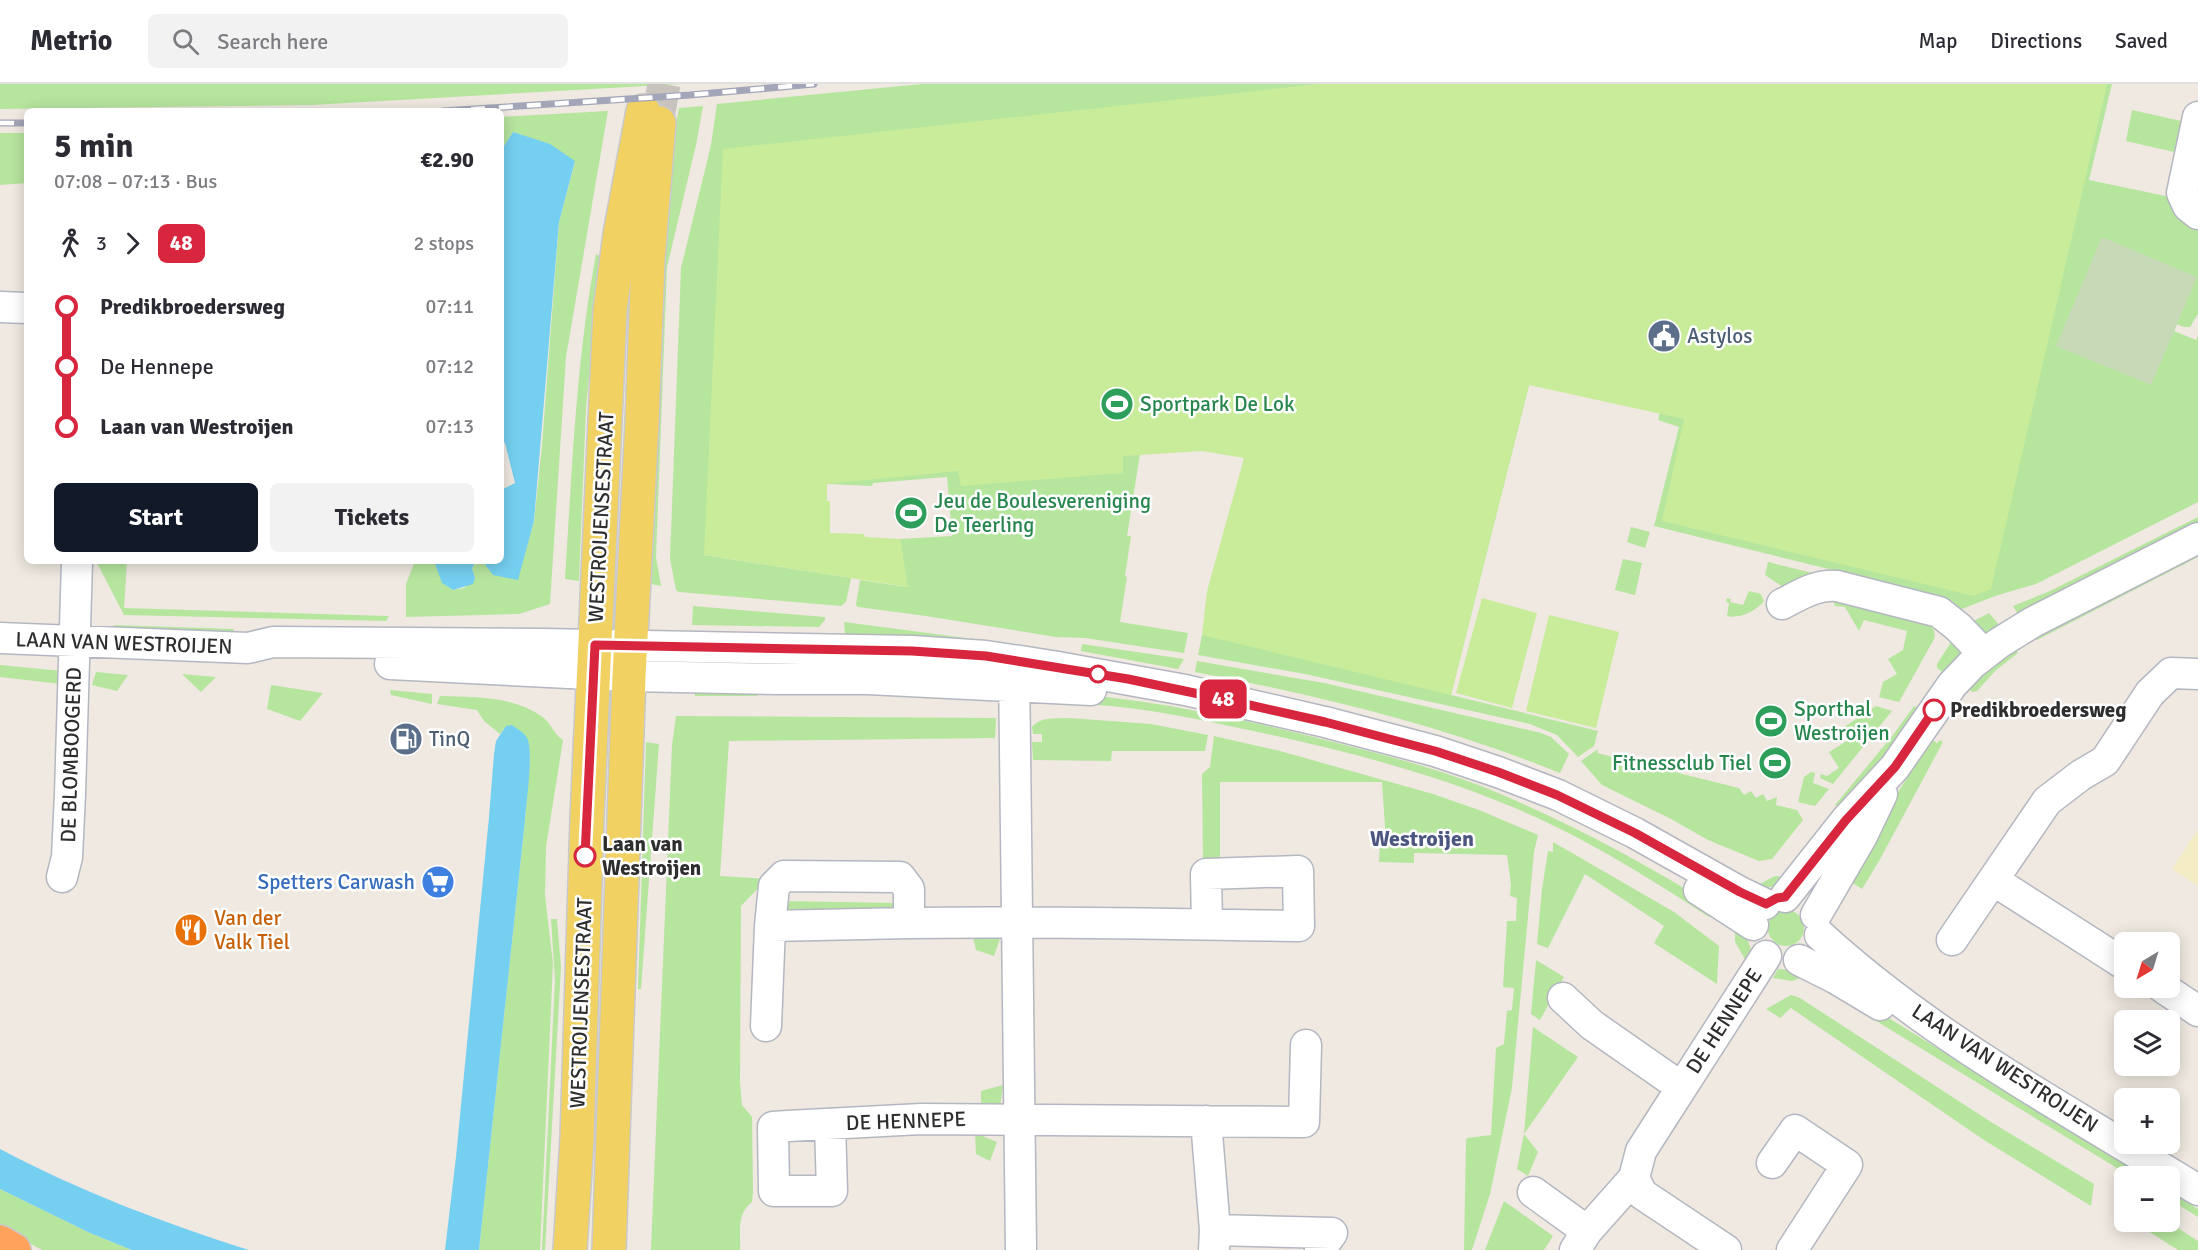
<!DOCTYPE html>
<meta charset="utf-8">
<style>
:root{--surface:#fff;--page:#f2f2f3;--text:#2b2b33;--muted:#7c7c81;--line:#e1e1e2;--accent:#111827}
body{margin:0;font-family:Signika,sans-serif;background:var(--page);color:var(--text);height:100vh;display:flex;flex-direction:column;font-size:22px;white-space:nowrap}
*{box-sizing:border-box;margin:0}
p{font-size:20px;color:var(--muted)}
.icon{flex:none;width:33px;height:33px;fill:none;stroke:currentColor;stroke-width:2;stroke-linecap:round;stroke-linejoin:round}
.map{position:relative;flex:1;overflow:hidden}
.panel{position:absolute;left:24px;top:24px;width:480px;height:456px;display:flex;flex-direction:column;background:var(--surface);border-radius:9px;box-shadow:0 3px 15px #0003}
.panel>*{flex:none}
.badge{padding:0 12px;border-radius:9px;font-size:21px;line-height:39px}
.needle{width:39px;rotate:218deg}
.buttons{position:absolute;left:2114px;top:848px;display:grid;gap:12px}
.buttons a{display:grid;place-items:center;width:66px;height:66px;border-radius:9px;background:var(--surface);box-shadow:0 3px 15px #0003;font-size:30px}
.map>.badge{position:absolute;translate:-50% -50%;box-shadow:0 0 0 3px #fff}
.legs{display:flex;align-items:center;gap:9px;height:66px;padding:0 30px;font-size:20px}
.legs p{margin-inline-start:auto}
.overview{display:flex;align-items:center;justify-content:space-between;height:102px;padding:0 30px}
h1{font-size:33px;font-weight:800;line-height:45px}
.cta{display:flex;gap:12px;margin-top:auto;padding:12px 30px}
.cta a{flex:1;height:69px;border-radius:9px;background:var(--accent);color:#fff;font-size:24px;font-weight:800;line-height:69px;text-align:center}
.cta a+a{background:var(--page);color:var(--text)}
ul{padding:0 30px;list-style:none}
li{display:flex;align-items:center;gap:21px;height:60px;font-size:22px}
li i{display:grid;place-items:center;width:9px;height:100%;margin:0 8px;background:currentColor}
li i::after{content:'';width:15px;height:15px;margin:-8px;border:4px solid;border-radius:50%;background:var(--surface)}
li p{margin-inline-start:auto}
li:first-child i{background:linear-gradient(#0000 50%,currentColor 0)}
li:last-child i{background:linear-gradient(currentColor 50%,#0000 0)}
header{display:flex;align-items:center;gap:36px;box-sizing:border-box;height:84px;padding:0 30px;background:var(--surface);border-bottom:2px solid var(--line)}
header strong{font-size:28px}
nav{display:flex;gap:33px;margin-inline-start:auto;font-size:21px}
.search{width:420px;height:54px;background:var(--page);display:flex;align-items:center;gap:15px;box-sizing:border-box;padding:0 21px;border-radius:9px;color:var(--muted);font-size:22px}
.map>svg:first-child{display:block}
</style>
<header>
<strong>Metrio</strong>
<div class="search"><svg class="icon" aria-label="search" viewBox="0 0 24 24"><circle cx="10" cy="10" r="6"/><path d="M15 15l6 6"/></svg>Search here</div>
<nav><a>Map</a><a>Directions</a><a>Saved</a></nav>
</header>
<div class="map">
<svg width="2198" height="1166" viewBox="0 0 2198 1166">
<rect width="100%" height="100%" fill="#efe9e1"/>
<path fill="#b6e59e" d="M0 0H681L312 21 0 25Z
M922 0H1488L1622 275 1123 372 1140 370 1127 452H1131L1125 492 1127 493 1120 538 1188 549 1184 569 1085 554 1056 553 926 532 858 523 856 521 860 496 907 503 900 455 952 452 947 393 873 399 872 402 827 400V407L704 471 851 494 846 518 841 522 679 508 676 506 670 475 681 184 711 61 717 20Z
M1994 0H2112L2089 96 2175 114 2198 138V230L2190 243H2183L2177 240 2197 194 2151 301 2174 247 2196 256 2198 252V418L2036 500 1995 512 1962 525 1938 512 1654 442 1679 343 1658 336 1664 311Z
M703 22 696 61 667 183 656 473 661 502 642 498 663 108 679 24Z
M2132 26 2181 37 2174 68 2126 57Z
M608 27 566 273 550 520 519 530 406 533V500L415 477H434L444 500 453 506 464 504 475 494 472 484 477 477 484 479 522 476 534 438 542 361 559 138 575 78 513 48 501 67V33Z
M0 49H27V99L0 101Z
M596 170 601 173 586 324 579 497 565 495C572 386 576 277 596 170Z
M1506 287 1529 301 1451 611 1598 647 1594 662 1578 673 1557 651 1530 640 1305 590 1198 571 1202 551Z
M2198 433V443L2020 533 2013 522 2050 507Z
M1631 443 1650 448 1645 464 1627 458Z
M2198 467V473L2037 556 2034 550Z
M1623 475 1642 479 1635 511 1615 506Z
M96 477H127L124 524 389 532 386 537 124 531Z
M1768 478 1829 493 1783 503 1765 491Z
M1749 507 1761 510 1764 517C1756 527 1740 535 1727 532L1729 519 1726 518 1727 514 1731 515 1730 518 1743 521Z
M1833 516 1928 539C1933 543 1936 548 1934 555L1899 618 1879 613 1883 598 1897 590 1888 575 1903 566 1907 547 1864 536 1859 547 1845 523 1835 522Z
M693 522 825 533V536L819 543 692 541Z
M1989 529 2000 542 1985 557 1968 540Z
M844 538 981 556 980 562 845 550Z
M114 541 234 545 233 552 113 546Z
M1955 552 1969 569 1946 591 1937 584V580Z
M1082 560 1184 575 1178 585 1081 567Z
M2013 562 2018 569 1995 587 1977 607 1973 608 1965 603Z
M1197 577 1324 599 1541 649 1551 653 1569 670 1560 689C1444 642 1317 611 1195 588Z
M0 581 62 587 61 600 0 593Z
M96 588 128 591 117 607 92 601Z
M182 590 216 593 201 608Z
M694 599 757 604V612H695Z
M271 601 323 609 300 637 267 625Z
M390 606 432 610V620L391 611Z
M1069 609C1160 617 1249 636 1337 659 1385 671 1435 684 1481 702 1563 735 1641 777 1715 823L1709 833C1647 792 1579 750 1510 722 1424 686 1330 663 1239 644 1183 632 1126 620 1068 620Z
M440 612C474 613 513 612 541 632 551 638 553 650 563 656L546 763 545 811 553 880 540 1166H479L525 736 530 672 528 656 506 642 500 650 484 637 477 626 437 620Z
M1876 622 1892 627 1833 700 1820 694 1821 690 1827 692 1839 684 1829 668 1850 655 1844 643Z
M1914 622 1920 626 1844 729 1835 721 1893 651Z
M676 632 996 634 995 654 729 657 720 792 767 795 741 822 740 998 742 1021 752 1033 753 1109 752 1118C736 1131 741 1146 740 1166H651L672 661Z
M1069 634 1151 640 1208 651 1205 667H1112L1111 677 1033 676 1032 658H1042V650H1033L1032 643C1041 632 1056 635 1069 634Z
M1214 652 1280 667 1433 710 1479 726 1538 751 1534 768 1512 1004 1490 1110 1472 1166H1464L1466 1057 1467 1054 1491 1051 1496 964 1504 960 1507 927 1512 926 1514 904 1503 903 1507 837H1516L1517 814 1510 812 1511 801 1507 771 1414 769V779L1379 778 1380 758 1386 757 1382 698H1220V782H1203L1202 690 1210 683Z
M1931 655 1937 659 1940 656 1943 658 1879 777 1862 805 1845 794Z
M646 658 659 660 641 905H638Z
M1598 665 1597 669 1739 704 1744 711 1751 707 1756 714 1763 710 1767 717 1777 713 1776 721 1797 726 1803 736 1772 775 1759 777 1708 756 1671 735 1602 701 1581 677Z
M1811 688 1815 689 1813 699 1829 705 1815 722 1798 718 1804 693Z
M1553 758 1674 828 1719 862 1717 900 1654 859 1664 842 1585 790 1548 864 1537 860 1542 805 1548 767 1553 768Z
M1775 792 1792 793 1782 803H1754Z
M780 817 897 819 891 832 783 831Z
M1768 844a18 18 0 1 1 36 0a18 18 0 1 1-36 0Z
M551 835H557L561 883 545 1166H542L555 896Z
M1735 841 1744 846 1752 868 1746 877 1735 858Z
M972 849H1002L994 872 976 866Z
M1536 876 1564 893 1540 936 1531 930Z
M1778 885 1808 887 1815 889 1792 897 1773 894Z
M1837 902 2144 1092H2130L1832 910Z
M1791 911 1800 914 1991 1038 2094 1100 2091 1122 1984 1056 1791 924 1780 934 1766 925Z
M1533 943 1578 973 1524 1050 1538 1068 1528 1092 1517 1085 1524 1050Z
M1003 1001 1000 1023 981 1024V1007Z
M975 1049 997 1058 990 1077 976 1070Z
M0 1105 90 1149 132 1166H42L0 1143Z
M2169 1107 2198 1125V1133L2169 1115Z
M1504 1117 1553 1152 1544 1166H1485Z
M2132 1137H2167L2198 1157V1166H2178Z"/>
<path fill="#f3ecc5" d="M2197 747 2198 748V802L2172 785Z"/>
<path fill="#c8d9b8" d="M2102 153 2197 193 2151 301 2056 262Z"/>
<path fill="#c9ec9a" d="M1319 0H2107L1991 505 1974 512 1662 437 1684 335 1529 301 1451 611 1202 551 1207 507 1244 374 1202 367 1123 372V389L961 402 958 387 827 400V417H830V449L864 450 865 453 900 455 908 503 704 471 723 65Z
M1482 514 1537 529 1512 624 1456 609Z
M1549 531 1619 548 1596 644 1526 627Z"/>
<path fill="#75cff0" d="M513 48 550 60 575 77 559 138 534 437 518 496 493 491 484 479 478 477H501V406L515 399 505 359 501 353V67Z
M434 477H476L472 484 475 494 473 500 453 506 442 499Z
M512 641C517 645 524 648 527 654 534 666 526 720 525 736L479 1166H445L456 1073 489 733 494 670 496 657 506 642Z
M0 1065C79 1107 164 1139 249 1166H132L90 1149 0 1105Z"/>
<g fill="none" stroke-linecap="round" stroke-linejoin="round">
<path stroke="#c8c4bd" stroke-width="33" stroke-dasharray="33 16" stroke-linecap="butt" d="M659 28 664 0"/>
<defs>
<path id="minor" d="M2198 33 2182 109 2188 122 2198 130
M0 223 27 224
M1782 520C1800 511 1816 500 1837 502L1939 528 1958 543 1984 570
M0 554 248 564 273 558 542 560 912 567 986 572 1052 582 1185 606 1325 638 1435 667 1498 688 1558 711 1635 749 1740 808 1765 820
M390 580 629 592 778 595H868L1091 606
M1014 581 1021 1166
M62 793 67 773 70 710 77 477
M1993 796 2124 880
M1699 806 1753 841
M1785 813 1846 736 1895 683 1952 601 1973 579 1999 559 2033 538 2198 454
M1816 831 1862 752 1882 710
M909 839C1039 837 1169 840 1299 842L1298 787 1206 790 1207 840
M1820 851C1932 954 2069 1027 2198 1106
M1952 856 2047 717 2081 691 2105 677 2150 609 2171 589 2198 590
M1799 876 1835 894 1880 921
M2162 903 2198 927
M1563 914 1592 941 1681 1003
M766 942 770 842 774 802 784 792 900 793 909 805V839L770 842
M1206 1037 1215 1146
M830 1040 832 1107H774L773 1043 788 1042 921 1035 1304 1038 1306 961
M1772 1079 1795 1046 1847 1081 1792 1166
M1533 1108 1587 1147
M1214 1166 1215 1146 1332 1149 1320 1166
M1575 1166 1587 1147 1634 1094
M1726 1166 1642 1110 1634 1094 1641 1067 1766 872"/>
<path id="major" d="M570 1166 577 1054 587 734 610 227 620 150 643 27
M609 1166 629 592 642 338 648 176 659 39"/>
<path id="highway" d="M0 1158 14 1166"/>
</defs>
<use href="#minor" stroke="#b4b7c1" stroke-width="33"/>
<use href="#major" stroke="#c9c9c9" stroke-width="36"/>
<use href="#highway" stroke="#c9c9c9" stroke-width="36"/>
<use href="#minor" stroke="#fff" stroke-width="30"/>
<use href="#major" stroke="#f2d163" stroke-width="33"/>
<use href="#highway" stroke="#ffa35c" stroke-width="33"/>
<defs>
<path id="rail" d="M443 27 690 11 814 0
M0 39H27"/>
</defs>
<use href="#rail" stroke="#a3a6b8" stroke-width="7"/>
<use href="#rail" stroke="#fff" stroke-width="4.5" stroke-dasharray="14" stroke-linecap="butt"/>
</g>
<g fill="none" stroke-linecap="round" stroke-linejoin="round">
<defs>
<path id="line-1" d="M585 772 595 561 912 567 986 572 1128 595 1232 617 1325 638 1435 667 1498 688 1557 711 1635 749 1740 808 1766 820 1777 814 1785 813 1846 736 1895 683 1934 626"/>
</defs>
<use href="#line-1" stroke="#fff" stroke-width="14"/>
<use href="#line-1" stroke="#d7263d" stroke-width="9"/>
</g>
<defs>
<symbol id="civic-disc" viewBox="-11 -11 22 22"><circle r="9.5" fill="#5c6f8a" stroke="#fff"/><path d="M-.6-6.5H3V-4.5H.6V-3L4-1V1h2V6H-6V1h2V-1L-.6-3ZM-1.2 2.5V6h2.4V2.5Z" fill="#fff"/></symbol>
<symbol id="stadium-disc" viewBox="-11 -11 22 22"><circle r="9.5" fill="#2e9e5b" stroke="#fff"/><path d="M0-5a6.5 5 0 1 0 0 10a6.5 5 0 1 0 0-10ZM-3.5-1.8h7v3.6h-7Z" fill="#fff"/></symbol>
<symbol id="fuel-disc" viewBox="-11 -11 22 22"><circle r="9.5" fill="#5c6f8a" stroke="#fff"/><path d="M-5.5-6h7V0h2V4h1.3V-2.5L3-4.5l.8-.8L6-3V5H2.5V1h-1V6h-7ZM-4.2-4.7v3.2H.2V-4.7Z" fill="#fff"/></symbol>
<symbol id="supermarket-disc" viewBox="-11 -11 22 22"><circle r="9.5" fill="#3f7fe0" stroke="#fff"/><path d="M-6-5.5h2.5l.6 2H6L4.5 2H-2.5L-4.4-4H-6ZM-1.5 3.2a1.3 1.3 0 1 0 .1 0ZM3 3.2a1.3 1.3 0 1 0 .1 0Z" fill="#fff"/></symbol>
<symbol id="restaurant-disc" viewBox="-11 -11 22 22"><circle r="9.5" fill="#e8710a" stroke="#fff"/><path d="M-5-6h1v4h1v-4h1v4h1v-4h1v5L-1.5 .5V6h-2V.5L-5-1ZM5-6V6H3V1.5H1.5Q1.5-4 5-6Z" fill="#fff"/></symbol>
</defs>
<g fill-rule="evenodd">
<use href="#civic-disc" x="1645" y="233" width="38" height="38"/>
<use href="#stadium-disc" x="1098" y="301" width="38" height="38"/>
<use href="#stadium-disc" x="892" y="410" width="38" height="38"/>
<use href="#stadium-disc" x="1752" y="618" width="38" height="38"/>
<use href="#fuel-disc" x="387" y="636" width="38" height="38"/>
<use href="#stadium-disc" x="1756" y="660" width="38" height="38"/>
<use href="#supermarket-disc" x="419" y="779" width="38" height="38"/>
<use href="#restaurant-disc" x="172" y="827" width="38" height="38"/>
</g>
<g fill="#fff" stroke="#d7263d" stroke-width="3">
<circle cx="1098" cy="590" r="8"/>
<circle cx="1934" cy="626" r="10"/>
<circle cx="585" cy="772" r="10"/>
</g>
<g text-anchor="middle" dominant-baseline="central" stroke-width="5" stroke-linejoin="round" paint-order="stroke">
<g font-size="21" fill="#4e5e75" stroke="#fff" text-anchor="start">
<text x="1687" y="252">Astylos</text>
<text x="429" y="655">TinQ</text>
</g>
<g font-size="21" fill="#27864d" stroke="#fff" text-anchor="start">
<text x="1140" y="320">Sportpark De Lok</text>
<text x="934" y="417">Jeu de Boulesvereniging<tspan x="934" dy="24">De Teerling</tspan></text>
<text x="1794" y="625">Sporthal<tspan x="1794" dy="24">Westroijen</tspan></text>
<text x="1752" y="679" text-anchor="end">Fitnessclub Tiel</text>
</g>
<g font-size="21" fill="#2e2e2e" stroke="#fff">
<text transform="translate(601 433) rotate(-87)">WESTROIJENSESTRAAT</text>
<text transform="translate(124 559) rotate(2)">LAAN VAN WESTROIJEN</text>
<text transform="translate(71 671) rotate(-88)">DE BLOMBOOGERD</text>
<text transform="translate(581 919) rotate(-88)">WESTROIJENSESTRAAT</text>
<text transform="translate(1724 937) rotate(-57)">DE HENNEPE</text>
<text transform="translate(2005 984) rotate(33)">LAAN VAN WESTROIJEN</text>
<text transform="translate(906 1037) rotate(-2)">DE HENNEPE</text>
</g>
<g font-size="21" font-weight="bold" fill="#2e2e2e" stroke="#fff" text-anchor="start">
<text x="1950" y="626">Predikbroedersweg</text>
<text x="602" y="760">Laan van<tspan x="602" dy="24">Westroijen</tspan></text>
</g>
<g font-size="21" fill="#366cbe" stroke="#fff" text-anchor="end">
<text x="415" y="798">Spetters Carwash</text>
</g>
<g font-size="21" fill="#c56008" stroke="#fff" text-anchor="start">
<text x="214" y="834">Van der<tspan x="214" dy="24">Valk Tiel</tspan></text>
</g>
<g font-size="22" font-weight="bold" fill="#4d5680" stroke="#fff">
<text x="1422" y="754">Westroijen</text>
</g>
</g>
</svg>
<div class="buttons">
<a><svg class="needle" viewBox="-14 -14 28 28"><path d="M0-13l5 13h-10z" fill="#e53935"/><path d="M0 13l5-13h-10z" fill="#7c7c81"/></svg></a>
<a><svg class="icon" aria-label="layers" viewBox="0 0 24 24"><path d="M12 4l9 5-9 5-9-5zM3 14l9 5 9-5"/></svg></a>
<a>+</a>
<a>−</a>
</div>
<b class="badge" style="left:1223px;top:615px;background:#d7263d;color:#fff">48</b>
<section class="panel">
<div class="overview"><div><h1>5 min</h1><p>07:08 – 07:13 · Bus</p></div><b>€2.90</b></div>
<div class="legs"><svg class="icon" aria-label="walk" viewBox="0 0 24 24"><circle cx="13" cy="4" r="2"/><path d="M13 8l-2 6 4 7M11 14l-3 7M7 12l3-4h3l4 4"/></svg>3<svg class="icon" aria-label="forward" viewBox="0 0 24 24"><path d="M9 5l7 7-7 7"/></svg><b class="badge" style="background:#d7263d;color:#fff">48</b><p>2 stops</p></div>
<ul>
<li><i style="color:#d7263d"></i><b>Predikbroedersweg</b><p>07:11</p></li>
<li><i style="color:#d7263d"></i><span>De Hennepe</span><p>07:12</p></li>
<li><i style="color:#d7263d"></i><b>Laan van Westroijen</b><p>07:13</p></li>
</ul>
<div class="cta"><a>Start</a><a>Tickets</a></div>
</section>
</div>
